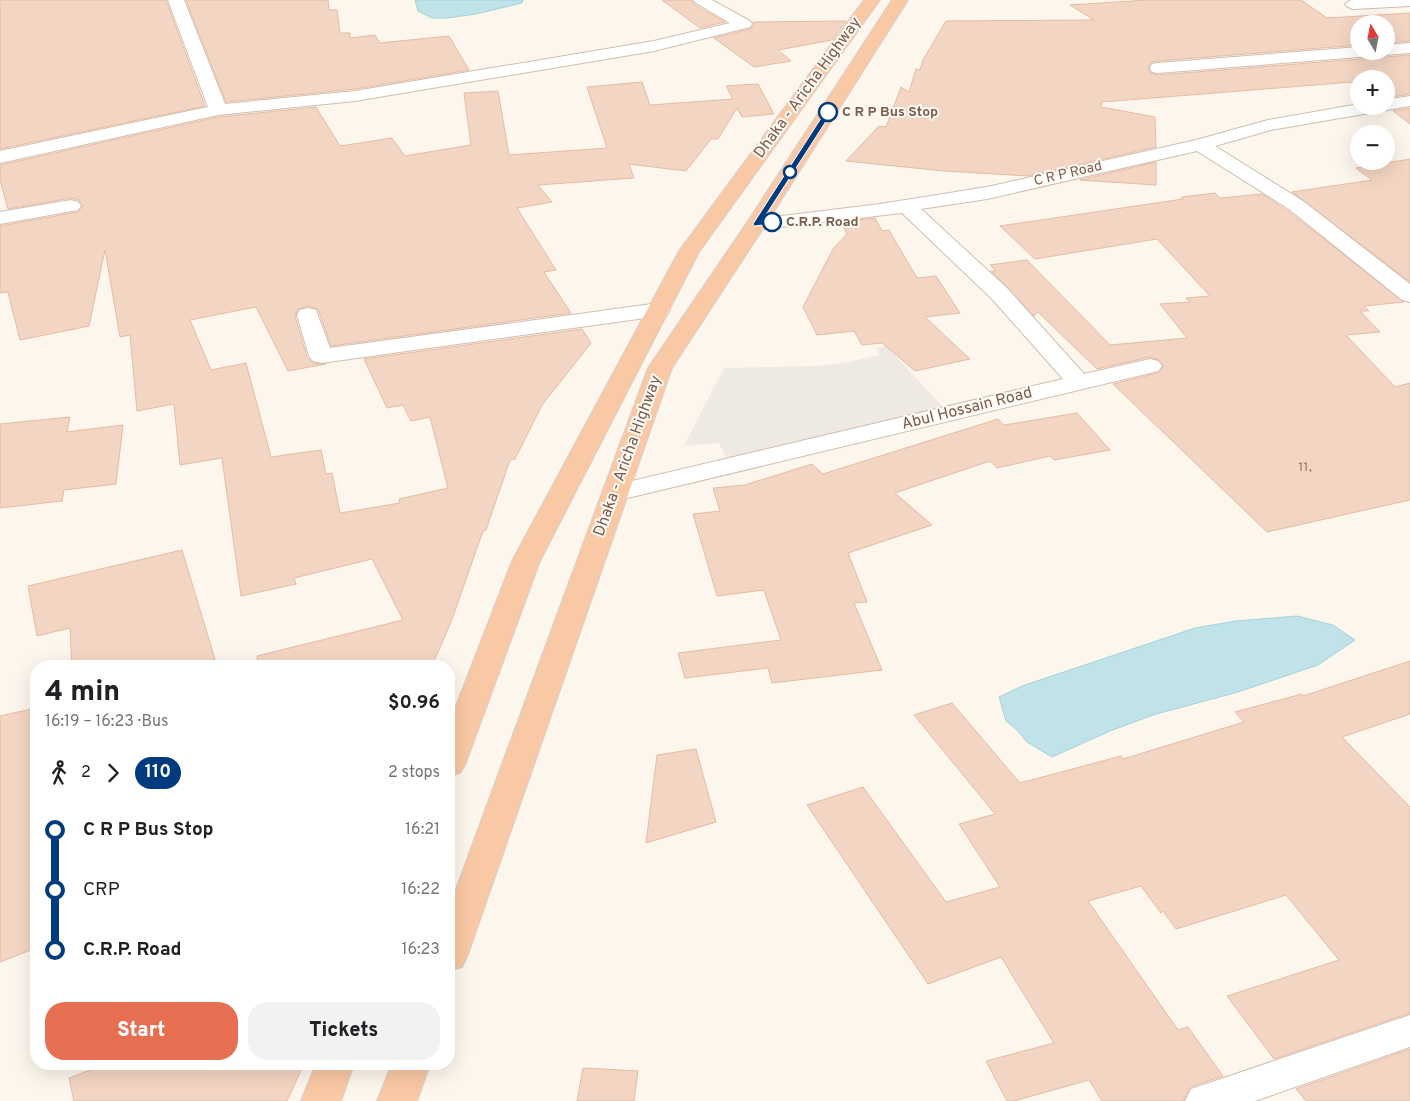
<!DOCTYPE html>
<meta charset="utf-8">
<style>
:root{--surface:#fff;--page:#f2f2f2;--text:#202124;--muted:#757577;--accent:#e76f51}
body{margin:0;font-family:Overpass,sans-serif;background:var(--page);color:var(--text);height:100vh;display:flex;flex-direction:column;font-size:19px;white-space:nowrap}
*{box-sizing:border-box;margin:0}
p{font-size:16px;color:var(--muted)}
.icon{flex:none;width:28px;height:28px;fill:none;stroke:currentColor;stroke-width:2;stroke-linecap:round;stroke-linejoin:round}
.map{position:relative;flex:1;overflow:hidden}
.panel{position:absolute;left:30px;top:660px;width:425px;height:410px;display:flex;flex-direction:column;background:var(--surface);border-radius:20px;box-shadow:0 5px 20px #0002}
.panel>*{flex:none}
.badge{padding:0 10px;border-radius:16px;font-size:18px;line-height:32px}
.needle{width:32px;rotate:350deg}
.tools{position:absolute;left:1350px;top:15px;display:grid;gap:10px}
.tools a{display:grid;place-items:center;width:45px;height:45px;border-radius:50%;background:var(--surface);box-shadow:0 5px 20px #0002;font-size:25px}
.map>.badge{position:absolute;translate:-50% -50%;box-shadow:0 0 0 2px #fff}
.legs{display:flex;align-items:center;gap:8px;height:55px;padding:0 15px;font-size:16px}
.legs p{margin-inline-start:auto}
.head{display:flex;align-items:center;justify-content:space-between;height:85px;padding:0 15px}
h1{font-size:28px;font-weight:800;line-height:38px}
.action{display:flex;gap:10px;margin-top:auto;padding:10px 15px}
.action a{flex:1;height:58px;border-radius:20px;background:var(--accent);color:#fff;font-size:20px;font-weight:800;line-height:58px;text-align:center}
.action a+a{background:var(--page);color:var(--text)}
ul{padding:0 15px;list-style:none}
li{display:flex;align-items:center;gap:18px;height:60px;font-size:19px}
li i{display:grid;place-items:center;width:8px;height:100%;margin:0 6px;background:currentColor}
li i::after{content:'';width:12px;height:12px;margin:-6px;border:4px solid;border-radius:50%;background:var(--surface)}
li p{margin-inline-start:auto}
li:first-child i{background:linear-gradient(#0000 50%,currentColor 0)}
li:last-child i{background:linear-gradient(currentColor 50%,#0000 0)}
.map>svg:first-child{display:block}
</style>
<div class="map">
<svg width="1410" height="1101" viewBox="0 0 1410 1101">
<rect width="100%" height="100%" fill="#fdf6ec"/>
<path fill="#efe9e4" d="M886 346 945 409 728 462 719 443 684 446 724 368 818 366 849 362 879 355 877 348Z"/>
<path fill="#bfe3e8" stroke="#a5d3da" d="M415 0H523L522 3 476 14 447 18H432L418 11Z
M1297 616 1333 625 1355 640 1318 665 1238 692 1153 715 1110 731 1052 757 1027 742 1018 731 1006 721 999 697 1022 686 1195 628 1236 621Z"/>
<path fill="#f3d5c3" stroke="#e6bba3" d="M0 0H166L205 106 0 149Z
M186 0H328L329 10H337L340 33H350V38L375 35 380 43 449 36 469 70 355 89 226 102Z
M662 0H691L695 5 725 22 700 28Z
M1147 0H1301L1327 18 1410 13V41L1386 43V24H1359V45L1158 61 1152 62 1148 67 1150 73 1158 75 1410 55V94L1386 98V79H1359V86L1353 82 1102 102 1101 107 1155 117 1156 147 1028 176 944 171 846 161 879 126 886 127 901 87 909 92 916 69 920 70 923 60 946 21 1094 20 1070 5Z
M846 21 832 40 778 50 791 61 754 67 714 38 750 29 754 25 753 22Z
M642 82 650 105 733 99 726 86 758 84 774 114 742 117 737 108 718 139H711L686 171 629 164 634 178 538 185 552 202 517 208 556 270 544 272 571 313 331 346 318 309 308 306 298 309 295 316 307 357 313 363 326 364 288 371 256 307 190 320 211 370 246 363 271 457 321 450 326 474 332 473 340 513 400 503 399 499 448 488 430 417 411 421 403 405 387 408 364 359 582 329 591 343 542 405 515 459 510 460 486 530 483 531 451 622 432 666H258L257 656 403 620 372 559 294 578 296 584 241 596 222 458 180 465 174 404 137 411 130 335 120 337 105 250 89 326 20 340 8 292 0 293V226L78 212 83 206 79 200 71 198 8 209 0 180V165L218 117 316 107 340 146 392 138 405 156 471 145 464 93 498 91 509 155 607 148 587 87Z
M1410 108V124L1393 111Z
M1410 159V282L1292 192 1372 180 1356 168Z
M1156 162V185L1080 180Z
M1215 193 1220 198 1262 194 1288 211 1404 302 1364 306 1369 311H1360L1380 332 1346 335 1395 387 1410 383V500L1267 532 1113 384 1158 373 1164 366 1159 360 1150 357 1097 369 1038 312 1034 316 991 271H996L990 265 1027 260 1110 345 1187 338 1160 304 1190 302 1186 298 1210 296 1157 239 1035 259 1000 226 1183 199 1182 197Z
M875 218 882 231 889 230 917 278 936 276 960 313 925 317 970 359 915 371 882 343 862 345 854 331 817 335 803 307 833 249 847 234 841 222Z
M1077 413 1110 450 1054 460 1050 456 997 468 990 461 895 493 932 525 848 553 867 602 854 603 882 670 772 683 768 668 685 678 678 653 781 640 764 590 717 596 693 514 720 511 713 488 745 485 812 464 823 474 998 419 1004 425Z
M70 417 67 432 123 425 116 484 64 490 62 501 0 508V424Z
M182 550 217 666H72L70 628 37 636 28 586Z
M1410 661V714L1342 737 1410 807V1013L1274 1059 1227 996 1339 960 1286 895 1176 929 1163 911 1161 913 1141 886 1088 901 1178 1030 1188 1027 1223 1076 1190 1087 1183 1101H1102L1089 1080 1014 1101H1007L986 1061 1054 1043 1001 957 928 984 807 805 863 787 946 902 1000 887 959 824 995 814 914 715 952 703 1020 783 1121 756 1123 759 1244 722 1235 712 1302 694 1303 696Z
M36 708V948L0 962V716Z
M696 749 716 822 646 843 657 755Z
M1410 1049V1101H1306L1296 1089Z
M106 1064H304L287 1101H74L69 1078Z
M583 1068 638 1071 634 1101H577Z"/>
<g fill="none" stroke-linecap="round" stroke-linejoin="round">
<defs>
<path id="minor" d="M168 0H184L225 104 355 91 654 41 730 23 696 3 693 0H712L750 21 752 24 750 27 654 51 355 101 218 115 0 163V151L208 107Z
M1410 0V6L1353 9 1348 7 1345 4 1351 0Z
M1410 43V53L1158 73 1152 72 1150 68 1152 64 1158 63 1359 47V51H1386V45Z
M1410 96V106L1271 130 1215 146 1303 201 1410 284V302L1402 300 1289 209 1197 151 987 199 921 209 1008 289 1084 374 1150 359 1158 361 1162 366 1158 371 1150 373 615 501 606 499 602 493 606 487 615 485 1063 379 992 299 902 213 756 230 749 228 746 224 749 220 880 204 987 187 1196 140 1268 120 1359 104V106H1386V100Z
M71 200 78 202 81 206 78 210 0 224V212Z
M659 303 667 305 670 310 667 315 321 363 313 361 309 356 297 315 300 310 308 308 316 310 330 348Z
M1410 1015V1047L1255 1101H1185L1191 1089Z"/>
<path id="trunk" d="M864 0H880L699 252 540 561 465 765 460 773 449 776V724L512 561 679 251Z
M892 0H908L766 224 672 368 467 957 462 967 449 971V908L648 368 746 224Z
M316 1064H354L341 1101H301Z
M392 1064H430L417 1101H377Z"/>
</defs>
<use href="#minor" stroke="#d1beb0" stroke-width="2"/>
<use href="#trunk" stroke="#dad1cd" stroke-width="2"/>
<use href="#minor" fill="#fff" fill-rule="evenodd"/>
<use href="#trunk" fill="#f9c8a4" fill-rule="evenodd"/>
</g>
<path fill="#003b80" stroke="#fff" d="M828 110 832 112 762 221 772 220 776 222 772 224 754 226 753 224 825 112Z"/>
<g fill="#fff" stroke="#003b80" stroke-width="2.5">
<circle cx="828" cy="112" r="9"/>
<circle cx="790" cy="172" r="6"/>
<circle cx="772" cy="222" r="9"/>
</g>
<g text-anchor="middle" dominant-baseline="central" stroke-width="4" stroke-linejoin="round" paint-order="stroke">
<g font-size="14" font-weight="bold" fill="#7a5c4d" stroke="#fffaf3" text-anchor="start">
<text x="842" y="112">C R P Bus Stop</text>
<text x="786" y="222">C.R.P. Road</text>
</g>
<g font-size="14" fill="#7a5c4d" stroke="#fffaf3">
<text transform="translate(1068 174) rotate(-13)">C R P Road</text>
</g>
<g font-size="14" fill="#987a6a">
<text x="1305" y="467">11,</text>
</g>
<g font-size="16" fill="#7a5c4d" stroke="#fffaf3">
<text transform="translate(808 88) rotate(-54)">Dhaka - Aricha Highway</text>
<text transform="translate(967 409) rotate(-14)">Abul Hossain Road</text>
<text transform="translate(628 456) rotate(-70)">Dhaka - Aricha Highway</text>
</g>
</g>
</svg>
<div class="tools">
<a><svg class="needle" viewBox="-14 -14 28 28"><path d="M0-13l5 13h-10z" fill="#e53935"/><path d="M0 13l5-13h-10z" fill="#757577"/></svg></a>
<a>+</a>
<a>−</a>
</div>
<section class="panel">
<div class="head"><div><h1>4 min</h1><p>16:19 – 16:23 · Bus</p></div><b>$0.96</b></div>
<div class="legs"><svg class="icon" aria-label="walk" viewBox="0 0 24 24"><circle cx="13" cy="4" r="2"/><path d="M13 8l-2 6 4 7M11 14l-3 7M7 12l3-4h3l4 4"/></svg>2<svg class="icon" aria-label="forward" viewBox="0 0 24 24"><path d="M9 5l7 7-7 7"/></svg><b class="badge" style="background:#003b80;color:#fff">110</b><p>2 stops</p></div>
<ul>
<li><i style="color:#003b80"></i><b>C R P Bus Stop</b><p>16:21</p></li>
<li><i style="color:#003b80"></i><span>CRP</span><p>16:22</p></li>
<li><i style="color:#003b80"></i><b>C.R.P. Road</b><p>16:23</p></li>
</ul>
<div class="action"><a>Start</a><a>Tickets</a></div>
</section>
</div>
